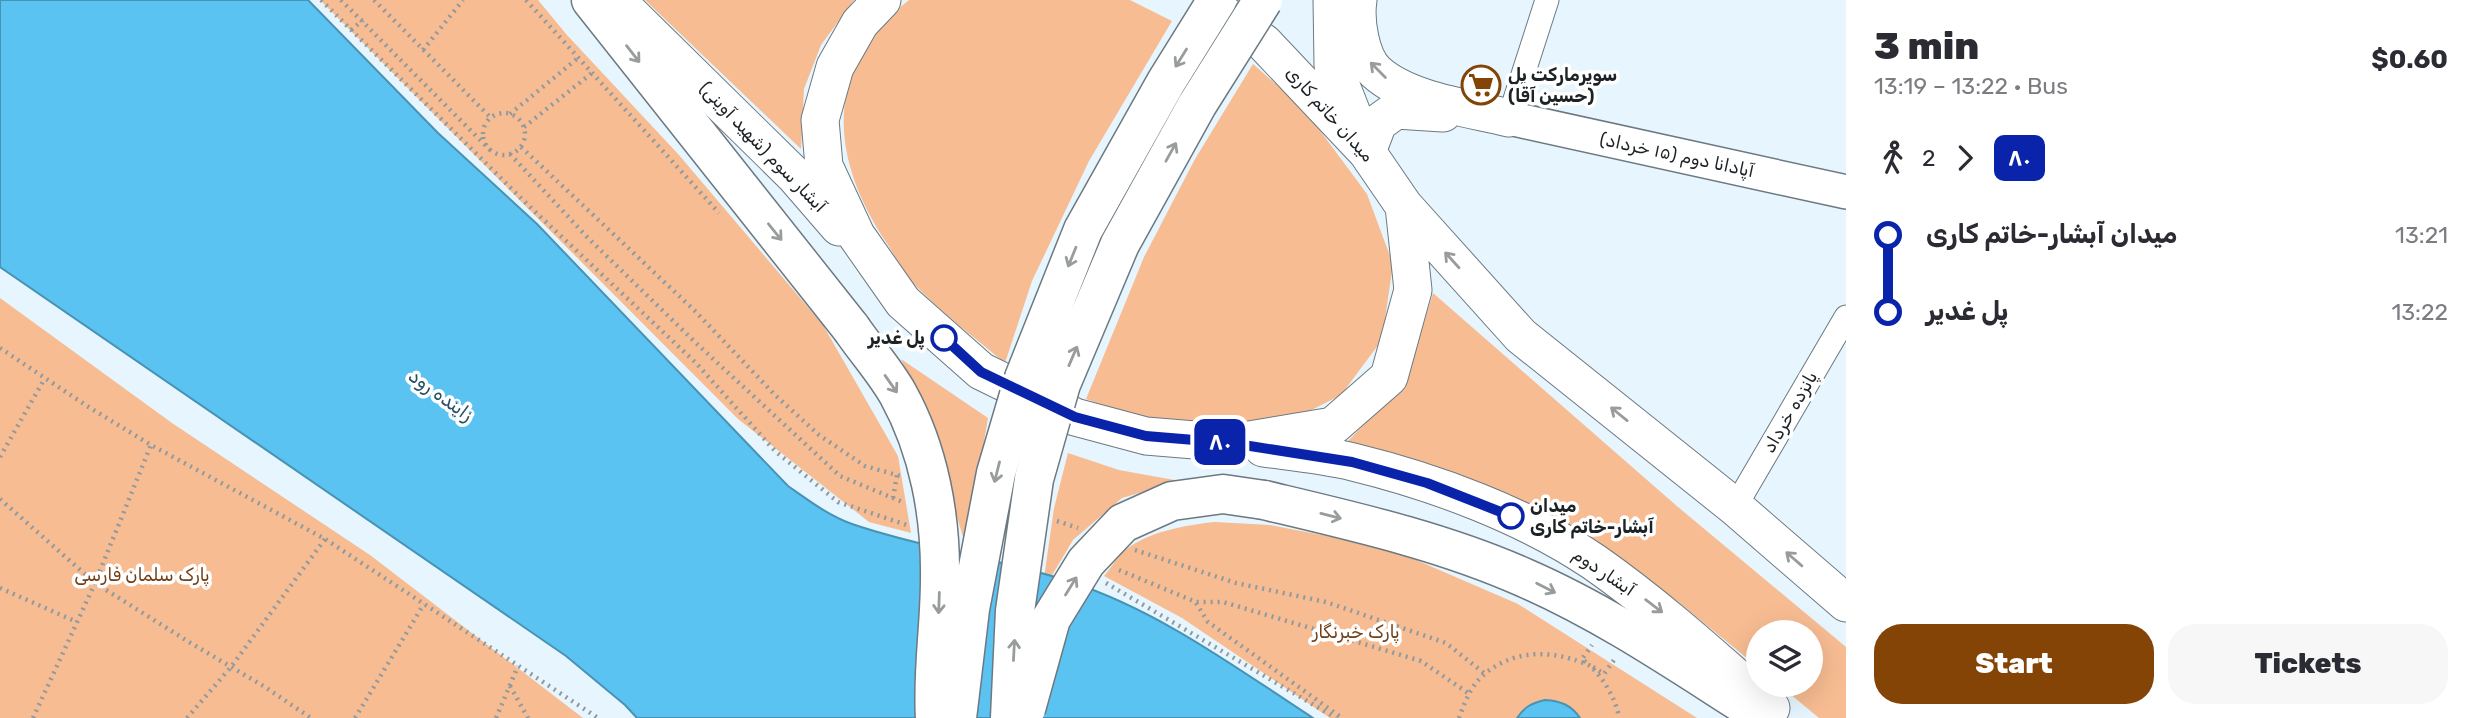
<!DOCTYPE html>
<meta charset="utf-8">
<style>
:root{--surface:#fff;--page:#f7f7f7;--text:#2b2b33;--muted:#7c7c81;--accent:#834406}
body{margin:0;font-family:Rubik,Vazirmatn,sans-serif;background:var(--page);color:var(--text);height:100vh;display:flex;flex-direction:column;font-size:26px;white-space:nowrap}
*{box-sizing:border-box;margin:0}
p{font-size:23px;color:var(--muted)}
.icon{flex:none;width:38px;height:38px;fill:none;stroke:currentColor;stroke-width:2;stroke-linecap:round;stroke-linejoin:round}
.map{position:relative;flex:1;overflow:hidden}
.details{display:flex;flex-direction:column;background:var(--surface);width:630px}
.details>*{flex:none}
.badge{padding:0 14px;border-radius:10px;font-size:24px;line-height:46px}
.controls{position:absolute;left:1746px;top:620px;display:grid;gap:14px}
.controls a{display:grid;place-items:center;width:77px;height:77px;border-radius:50%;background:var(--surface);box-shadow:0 7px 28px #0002;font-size:35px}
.map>.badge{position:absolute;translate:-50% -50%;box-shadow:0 0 0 4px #fff}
.legs{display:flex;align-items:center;gap:10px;height:77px;padding:0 28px;font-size:23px}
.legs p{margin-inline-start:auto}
.headline{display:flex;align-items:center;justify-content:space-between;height:119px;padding:0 28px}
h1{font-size:38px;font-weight:800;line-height:52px}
.cta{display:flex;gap:14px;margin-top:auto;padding:14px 28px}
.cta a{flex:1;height:80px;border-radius:28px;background:var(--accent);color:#fff;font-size:28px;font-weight:800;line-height:80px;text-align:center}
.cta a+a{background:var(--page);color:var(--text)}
ul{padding:0 28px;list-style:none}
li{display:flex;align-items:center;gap:24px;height:77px;font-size:26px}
li i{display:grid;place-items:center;width:10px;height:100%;margin:0 9px;background:currentColor}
li i::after{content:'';width:18px;height:18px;margin:-9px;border:5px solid;border-radius:50%;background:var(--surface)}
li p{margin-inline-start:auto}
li:first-child i{background:linear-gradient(#0000 50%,currentColor 0)}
li:last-child i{background:linear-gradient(currentColor 50%,#0000 0)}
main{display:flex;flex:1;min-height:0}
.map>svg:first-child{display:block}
</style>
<main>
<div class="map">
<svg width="1846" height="718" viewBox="0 0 1846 718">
<rect width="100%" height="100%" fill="#e7f6fe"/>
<path fill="#f7bc92" d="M320 0H538L567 35 679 155 823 325 898 456 911 533 869 522 738 419Z
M645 0H854L821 45 804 89 801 149Z
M909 0H1130L1172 21 1089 161 1032 281 1005 363C975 338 943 314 916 286 904 274 895 256 886 242 829 156 823 68 909 0Z
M1253 64 1304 109 1367 194 1393 264 1382 340 1341 395 1284 424 1204 431 1140 419 1086 399 1144 257 1195 159Z
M1433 293 1678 507 1846 647V718H1819L1778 684H1811V632H1759V668L1677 601 1604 551 1354 450 1348 441 1382 406 1411 365Z
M0 298 172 423 370 555 583 718H0Z
M901 359 988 418 966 547 927 416Z
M1068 453 1119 470 1180 481 1122 498 1073 540 1042 592 1054 508Z
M1215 522 1270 525 1332 537 1407 556 1518 604 1697 718H1330L1182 618 1104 576C1110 569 1115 561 1121 554 1143 532 1186 525 1215 522Z"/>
<path fill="#5bc3f1" stroke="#4893b4" stroke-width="2" d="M0 0H308L438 133 537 224 788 486C808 500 829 516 852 524 922 548 997 558 1068 581 1158 610 1235 667 1313 718H637L625 705 566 656 0 267Z
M1545 700C1561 701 1571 705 1580 718H1517C1524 707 1532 703 1545 700Z"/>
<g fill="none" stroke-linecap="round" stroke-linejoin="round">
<defs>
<path id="street" d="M1509 118 1547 0
M1735 507 1846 317"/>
<path id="secondary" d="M1509 118 1846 192"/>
<path id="primary" d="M616 0 794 175 839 227
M882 0 860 23 835 67 820 120 824 166 856 235 903 302 981 371 1075 417 1146 436 1231 443 1333 426 1389 377 1413 290 1404 206 1367 152 1264 43 1219 11
M1332 0 1333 65 1360 134
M1358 0C1355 20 1360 57 1376 72 1408 101 1468 108 1509 118
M1367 152 1378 123 1396 110 1443 113
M1404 206 1521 336 1735 507 1846 603
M1263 448C1293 452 1324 455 1353 462 1435 482 1524 515 1594 562 1657 606 1713 657 1771 708"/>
<path id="highway" d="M591 0 851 328
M1264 500C1352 521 1442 541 1525 578 1610 615 1687 669 1765 718"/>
</defs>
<use href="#street" stroke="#6c7980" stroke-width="25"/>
<use href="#secondary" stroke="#6c7980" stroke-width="36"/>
<use href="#primary" stroke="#6c7980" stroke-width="39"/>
<use href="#highway" stroke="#6c7980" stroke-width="41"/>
<path stroke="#8f9aa0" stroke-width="4.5" stroke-dasharray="2 5" stroke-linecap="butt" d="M321 0 529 206 696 363 775 451 838 502 910 526
M341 0 490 150
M374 0 491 118
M526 0 719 213
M351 30 363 20
M423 50 463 0
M483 134a21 21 0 1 1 42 0a21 21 0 1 1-42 0Z
M510 114 578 58
M524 127 592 73
M521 147 695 311 775 395 819 435 865 466 900 476
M510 154 586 236 697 344 840 476 905 503
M0 348 87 406 151 445 325 539 598 718
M0 457 45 378
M893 498 897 475
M0 499 95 583 189 642 265 687 311 718
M1057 521 1078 528
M1135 550 1236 583 1326 602 1446 643 1484 673
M1119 570 1196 602H1223L1421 661 1468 693
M1106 583 1336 718
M0 588 77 622
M1196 603 1208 622 1342 718
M1586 662 1582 659 1592 645
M1593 667 1604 674 1614 660
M510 686 528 718
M33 718 95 583 151 445
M187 718 231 667 325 539
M355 718 424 604
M496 718 518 666
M1459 718C1465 701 1472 683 1487 672 1513 652 1544 650 1575 660 1579 662 1586 663 1590 666 1603 677 1617 701 1619 718"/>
<use href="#street" stroke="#fff" stroke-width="23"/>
<use href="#secondary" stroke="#fff" stroke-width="33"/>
<use href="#primary" stroke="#fff" stroke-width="37"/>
<use href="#highway" stroke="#fff" stroke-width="38"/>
<defs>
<path id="highway-bridge" d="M851 328C866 350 885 371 898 394 929 450 941 516 940 579 940 626 932 672 935 718
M1026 709 1051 619 1086 562 1123 523 1172 501 1223 494 1264 500
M957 718 970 609 996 473 1024 378 1083 230 1166 82 1217 0
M1010 718 1015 611 1034 479 1061 384 1120 244 1197 105 1263 0"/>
</defs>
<use href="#highway-bridge" stroke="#6c7980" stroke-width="41" stroke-linecap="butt"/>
<use href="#highway-bridge" stroke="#fff" stroke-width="38"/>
</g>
<defs><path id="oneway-shaft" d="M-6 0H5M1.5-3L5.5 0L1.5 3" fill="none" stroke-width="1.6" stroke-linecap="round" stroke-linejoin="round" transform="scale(1.75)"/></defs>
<g stroke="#999c9d">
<use href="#oneway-shaft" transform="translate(633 54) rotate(52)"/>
<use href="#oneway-shaft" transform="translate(1181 58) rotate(122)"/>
<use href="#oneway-shaft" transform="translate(1378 70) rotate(-135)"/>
<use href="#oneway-shaft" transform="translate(1171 152) rotate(-61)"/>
<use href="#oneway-shaft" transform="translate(775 232) rotate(51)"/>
<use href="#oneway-shaft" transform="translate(1072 257) rotate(112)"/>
<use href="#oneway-shaft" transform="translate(1452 260) rotate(-132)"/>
<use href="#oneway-shaft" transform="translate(1073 356) rotate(-67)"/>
<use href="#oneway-shaft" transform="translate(891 384) rotate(55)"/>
<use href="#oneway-shaft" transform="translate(1619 414) rotate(-141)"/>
<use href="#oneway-shaft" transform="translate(997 472) rotate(104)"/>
<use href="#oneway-shaft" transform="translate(1331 516) rotate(14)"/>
<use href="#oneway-shaft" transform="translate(1794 559) rotate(-139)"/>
<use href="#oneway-shaft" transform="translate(1071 586) rotate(-58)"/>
<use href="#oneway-shaft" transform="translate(1546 588) rotate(27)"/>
<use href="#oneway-shaft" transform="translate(939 603) rotate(92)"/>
<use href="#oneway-shaft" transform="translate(1654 606) rotate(37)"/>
<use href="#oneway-shaft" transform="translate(1014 650) rotate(-87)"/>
</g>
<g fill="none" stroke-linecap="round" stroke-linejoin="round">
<defs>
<path id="line-1" d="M944 338 981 372 1075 417 1146 436 1231 443 1352 462 1427 483 1511 516"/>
</defs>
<use href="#line-1" stroke="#fff" stroke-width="16"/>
<use href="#line-1" stroke="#0924aa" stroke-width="10"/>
</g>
<defs>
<symbol id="supermarket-ring" viewBox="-11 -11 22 22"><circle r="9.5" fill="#fff" stroke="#834406" stroke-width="1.5"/><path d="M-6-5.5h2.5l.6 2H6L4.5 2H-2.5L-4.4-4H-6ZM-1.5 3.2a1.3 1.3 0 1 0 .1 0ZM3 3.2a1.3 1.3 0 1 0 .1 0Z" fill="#834406"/></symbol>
</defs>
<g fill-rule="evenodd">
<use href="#supermarket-ring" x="1459" y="63" width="44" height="44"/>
</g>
<g fill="#fff" stroke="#0924aa" stroke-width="3.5">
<circle cx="944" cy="338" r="12"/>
<circle cx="1511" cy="516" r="12"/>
</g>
<g text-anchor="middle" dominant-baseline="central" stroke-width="7" stroke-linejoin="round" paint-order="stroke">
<g font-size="18" font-weight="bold" fill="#1d2225" stroke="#fff" text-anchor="start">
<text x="1508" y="75">سوپرمارکت پل<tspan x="1508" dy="21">(حسین آقا)</tspan></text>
</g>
<g font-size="18" fill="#1d2225" stroke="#fff">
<text transform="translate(1330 114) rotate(48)">میدان خاتم کاری</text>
<text transform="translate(763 147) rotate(46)">آبشار سوم (شهید آوینی)</text>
<text transform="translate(1677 155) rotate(12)">آپادانا دوم (۱۵ خرداد)</text>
<text transform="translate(1790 412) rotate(-60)">پانزده خرداد</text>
<text transform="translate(1604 572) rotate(34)">آبشار دوم</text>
</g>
<g font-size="18" font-weight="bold" fill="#1d2225" stroke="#fff" text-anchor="end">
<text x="925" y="338">پل غدیر</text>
<text x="1530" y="506" text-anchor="start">میدان<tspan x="1530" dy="21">آبشار-خاتم کاری</tspan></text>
</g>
<g font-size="18" fill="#724017" stroke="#fff">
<text x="142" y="575">پارک سلمان فارسی</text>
<text x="1356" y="632">پارک خبرنگار</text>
</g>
<g font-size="19" font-style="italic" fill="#265265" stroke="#fff">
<text transform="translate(441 395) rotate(36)">زاینده رود</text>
</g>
</g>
</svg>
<div class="controls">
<a><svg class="icon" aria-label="layers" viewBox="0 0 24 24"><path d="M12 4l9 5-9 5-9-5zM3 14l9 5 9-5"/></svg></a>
</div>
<b class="badge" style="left:1220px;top:442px;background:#0924aa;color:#fff">۸۰</b>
</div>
<section class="details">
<div class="headline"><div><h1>3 min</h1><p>13:19 – 13:22 · Bus</p></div><b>$0.60</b></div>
<div class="legs"><svg class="icon" aria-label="walk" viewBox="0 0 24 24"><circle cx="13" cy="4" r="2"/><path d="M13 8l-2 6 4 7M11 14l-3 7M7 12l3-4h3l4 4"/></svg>2<svg class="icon" aria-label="forward" viewBox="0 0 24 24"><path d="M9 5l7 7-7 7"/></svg><b class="badge" style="background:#0924aa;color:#fff">۸۰</b></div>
<ul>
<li><i style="color:#0924aa"></i><b>میدان آبشار-خاتم کاری</b><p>13:21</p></li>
<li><i style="color:#0924aa"></i><b>پل غدیر</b><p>13:22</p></li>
</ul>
<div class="cta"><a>Start</a><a>Tickets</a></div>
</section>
</main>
